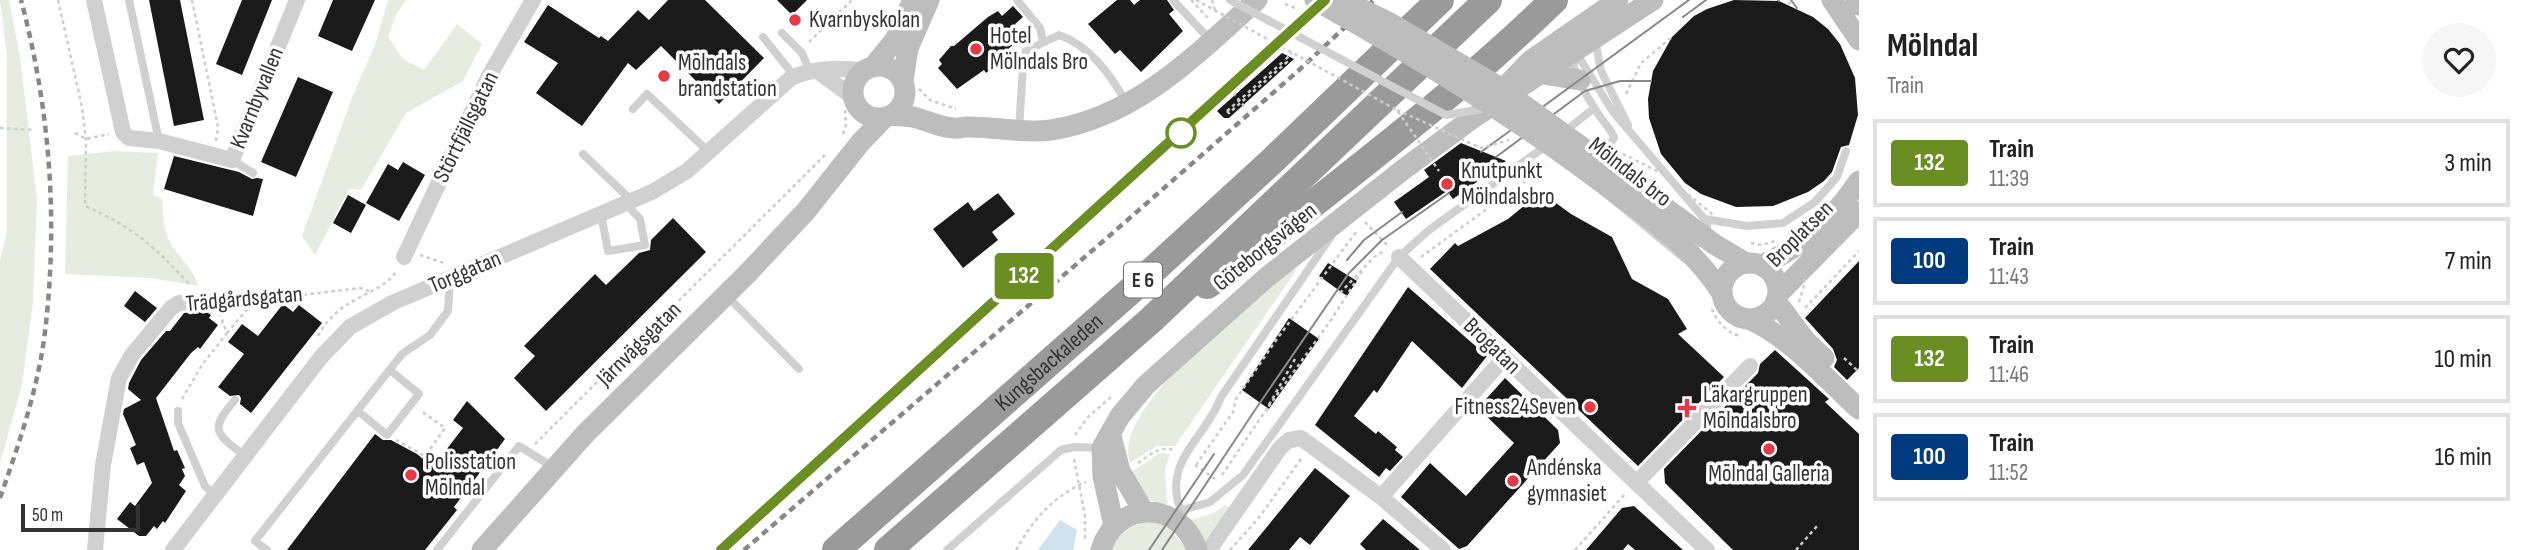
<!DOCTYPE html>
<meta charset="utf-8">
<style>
:root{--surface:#fff;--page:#f6f6f6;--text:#222;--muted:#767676;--line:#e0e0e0}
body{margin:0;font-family:"Sofia Sans Condensed",sans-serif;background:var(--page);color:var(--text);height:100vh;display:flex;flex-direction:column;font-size:26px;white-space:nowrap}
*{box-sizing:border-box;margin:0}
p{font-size:23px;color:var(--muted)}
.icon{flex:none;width:38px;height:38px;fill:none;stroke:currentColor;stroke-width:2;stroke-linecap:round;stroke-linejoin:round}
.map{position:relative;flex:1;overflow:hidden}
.panel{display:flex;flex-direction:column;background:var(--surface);width:665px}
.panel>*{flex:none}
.badge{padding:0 14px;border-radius:5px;font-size:24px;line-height:46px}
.scale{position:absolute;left:21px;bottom:18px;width:119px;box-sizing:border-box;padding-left:7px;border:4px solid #333;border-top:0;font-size:19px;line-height:24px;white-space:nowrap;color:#333;-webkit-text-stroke:5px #fff;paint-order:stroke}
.map>.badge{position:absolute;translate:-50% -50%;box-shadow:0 0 0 4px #fff}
.round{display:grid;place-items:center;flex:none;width:74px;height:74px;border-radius:37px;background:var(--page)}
.head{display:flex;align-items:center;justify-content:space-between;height:119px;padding:0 28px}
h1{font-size:33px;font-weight:700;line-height:52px}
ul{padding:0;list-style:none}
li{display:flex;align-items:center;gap:21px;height:88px;margin:0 14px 10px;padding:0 14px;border:4px solid var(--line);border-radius:0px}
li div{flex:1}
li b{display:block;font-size:26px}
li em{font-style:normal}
li .badge{min-width:77px;font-weight:700;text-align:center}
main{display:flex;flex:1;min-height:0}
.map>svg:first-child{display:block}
</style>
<main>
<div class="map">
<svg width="1859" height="550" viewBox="0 0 1859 550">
<rect width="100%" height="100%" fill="#fff"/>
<path fill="#e6ecdf" d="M0 0H9L20 57 37 199 33 302 22 385 0 463V261L7 232V57Z
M388 0H406L397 13 388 37 403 59 424 70 457 24 482 44 463 81 406 113 361 190 349 189 315 255 302 236 353 95 375 45Z
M115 151 158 153 153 195 162 198C163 211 163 226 168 238 175 256 194 267 198 286L151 278 65 274 68 156Z
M1295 267V272L1175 446H1157L1130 463C1110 407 1256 300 1295 267Z
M1160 453 1170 454 1165 470 1167 503 1163 505C1146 502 1138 487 1130 473Z
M1225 505 1231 508 1206 544 1191 524V520L1214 513Z
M1149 522C1168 525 1177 534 1186 550H1110C1119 534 1130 524 1149 522Z"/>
<path fill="#cfe2ee" d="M1060 520 1077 530 1073 550H1038Z"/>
<path fill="#1a1a1a" d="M149 0H180L204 120 174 126Z
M242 0H272L242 75 216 64Z
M333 0H375L352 51 318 36Z
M668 0H705L764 58 719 104 661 46 636 70 628 63 582 126 536 93 558 63 524 42 548 5 599 38 601 36 608 41 638 10 649 20Z
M777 0H807L792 15Z
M1117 0H1130L1134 5 1140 0H1167L1174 10 1169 14 1183 31 1141 72 1120 50 1115 54 1088 24Z
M1734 0 1779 1 1813 17 1828 29 1840 44 1855 78 1858 115 1849 145 1841 147 1832 172 1824 181 1808 192 1773 206 1736 207 1701 194 1685 183 1661 154 1649 118 1648 99 1653 71 1672 37 1694 16 1707 9Z
M1013 6 1023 17 1015 24 1023 35 1001 56 1003 59 986 73 984 70 957 89 938 68 942 64 939 60 951 46H954L988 17 998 11 1002 16Z
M1282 53 1294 59 1229 118H1224L1217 111Z
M298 77 333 92 296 177 261 162Z
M1461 143 1506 161 1453 199 1447 191 1406 219 1394 202 1429 177 1424 170Z
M174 156 239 172 252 179 257 178 263 179 253 216 164 189Z
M403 162 425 175 399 221 366 203 388 164 398 170Z
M1541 192 1571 214 1612 237 1632 279 1668 299 1687 329 1678 334 1724 377 1638 466 1430 269 1455 243 1458 246 1508 219Z
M998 193 1015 214 992 232 998 240 963 268 933 229 968 202 974 211Z
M348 195 366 205 351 233 333 223Z
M673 218 706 252 546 411 514 378 535 356 524 346 595 274 606 285 639 253 650 250 651 240Z
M1859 261V368L1847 380 1834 367 1837 360 1833 349 1805 318Z
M1328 263 1357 281 1347 296 1319 276Z
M1408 287 1487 356 1462 388 1412 341 1377 393 1374 390 1354 416 1376 434 1378 431 1397 447 1395 450 1403 457 1390 471 1386 468 1379 477 1315 425Z
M135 291 157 308 145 322 124 306Z
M283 304 293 312 299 305 322 323 251 413 240 404 241 398 239 395 230 396 218 387 244 354 228 342 242 324 258 336Z
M205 311 211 315 209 318 218 325 200 349 198 347 191 353 156 398 174 451 177 450 185 468 182 469 185 476 179 485 186 491 165 523 163 521 157 529 154 526 146 536H139L117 519 130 502 135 506 152 483 144 462 137 465 130 448 136 445 123 414 124 409 141 400 128 389 129 383 141 360 166 331H170L184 313Z
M1289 318 1319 339 1269 409 1242 390Z
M1775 350 1829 399 1825 402 1859 434V550H1733L1665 483 1664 469 1758 373 1760 364Z
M1505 378 1558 430 1560 443 1467 546 1459 549 1401 497 1430 463 1466 496 1514 443 1478 408Z
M467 401 505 439 454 507 457 510 425 550H287L375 434 383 440H391L417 454 433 467 463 428 453 420Z
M1315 468 1350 496 1310 545 1300 537 1289 550H1248Z
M1634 506 1683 550H1635L1628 544 1623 550H1586L1622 508Z
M1383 519 1420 550H1366L1360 544Z"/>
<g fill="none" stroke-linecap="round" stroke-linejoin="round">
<path stroke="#cdcdcd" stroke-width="2.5" stroke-dasharray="3.5 3.5" stroke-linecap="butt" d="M58 0 82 107 86 139 85 206C135 228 155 247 191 286
M192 0 218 127 216 141
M1191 0 1208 18
M1212 0 1215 10
M1788 4 1794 0
M809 42 852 0
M919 89 930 100 956 109
M1233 93 1246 108
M1626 94 1641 63 1672 37
M1227 111 1229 113 1287 62 1285 60 1292 53
M1227 111 1285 60
M0 128 35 130
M75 133 86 139 109 134
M843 134 846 125 845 110
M1365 222 1389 247
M420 255 444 263
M1421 257 1546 166
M1340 293 1374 257 1386 250
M220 303 254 301 360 288 369 291
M1805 308 1859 251
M227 333 254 301
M318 336C325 323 336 311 348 304 363 294 389 286 397 270
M1295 359 1266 410 1329 323 1363 270
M182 399 202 365 227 333 218 310
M1075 435 1089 416 1111 397
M396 440 425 456 445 428 420 410
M535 444 825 155
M1074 459 1085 516V539
M1138 463C1150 455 1161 444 1175 451
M1195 465 1218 481
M1196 465 1233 412 1236 399 1274 343 1356 232
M1222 475 1266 410 1270 412
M1016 550C1032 521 1054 495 1086 482
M1230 550 1258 519 1301 459
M1575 550 1625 494
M1796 550 1818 525"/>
<path stroke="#d0d0d0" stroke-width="8" d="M129 0 159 141
M1017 0 1040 28 1043 41
M1173 0 1211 41
M782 33 802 53 810 72
M763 37 795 77
M1595 40 1601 71 1628 125
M1572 53 1582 62 1613 112 1707 222V231L1685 259 1587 178 1614 138C1612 130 1604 123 1599 115 1588 99 1572 73 1572 53Z
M633 109 647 94 710 153
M1019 131 1023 64 1026 51 1059 35C1090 46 1110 74 1126 102
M1563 133 1594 108
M583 154 632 201
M232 160 253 173
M601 214 608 251 645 245 640 219 626 204
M1705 219 1747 226 1783 223 1815 202 1837 177 1846 151
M726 295 799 369
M235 400C209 430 215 433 245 456
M178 411V423L205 486 215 495
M358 411 387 435 419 394 390 370
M1172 513 1210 502 1243 475 1399 257 1429 230 1547 145
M1182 513C1160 462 1205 440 1221 397L1332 235
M267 550 255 541 402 354 430 335 448 311 450 279
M437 550 519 446 553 467
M947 550 1061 450 1074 447 1102 448"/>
<path stroke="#d0d0d0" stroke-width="16" d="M94 0 123 132 129 138 159 141 232 160 297 0
M819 72 854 98
M404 257 489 76 533 0
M1399 257 1707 550
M1637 482 1750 366
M1381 497 1504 358
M95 550 103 465 119 378 132 355 171 308 179 303 205 300
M173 550 321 357 350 327 392 303 652 192 687 171 791 78C812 68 841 67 865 71
M1209 550 1280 448 1289 440 1301 438 1381 497 1443 550"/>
<path stroke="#bdbdbd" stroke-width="21" d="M1832 0 1859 40
M1856 0 1859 5
M853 92a26 26 0 1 1 52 0a26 26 0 1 1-52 0Z
M873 67 895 40 913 0
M1543 74 1580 80
M903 81 908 48 929 0
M1504 88 1530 61 1618 0
M891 115C898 116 906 116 913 117 926 120 940 128 954 128 958 129 961 127 965 127 994 126 1022 134 1051 130 1136 117 1196 55 1257 0
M1608 166 1679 218
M1722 291a28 28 0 1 1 56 0a28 28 0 1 1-56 0Z
M1762 265C1804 246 1833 219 1859 181
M1778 294 1859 212
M1111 436 1120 471 1144 512
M1114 526 1103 476 1102 448 1120 416 1146 385 1267 277 1404 169 1473 118 1653 0
M482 550 585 434 747 274 806 211 860 143 884 118
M1101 550C1116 499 1181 500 1197 550"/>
<g stroke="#9a9a9a" stroke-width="28">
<path d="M1207 285 1227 272C1338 183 1452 99 1554 0"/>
<path id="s1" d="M836 550 1128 293 1272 161 1440 0"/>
<path d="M888 550 1151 320 1488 0"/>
</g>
<path stroke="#888" stroke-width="2" d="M1778 0 1779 1
M1791 0 1797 8
M1683 17 1706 0
M1481 152 1689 0
M1496 157 1585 91 1620 81H1651
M1347 260 1364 240 1402 212
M1149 550 1214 454
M1162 550 1255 410 1349 273 1382 240 1449 193"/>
<path stroke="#888" stroke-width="4.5" stroke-dasharray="7 5" stroke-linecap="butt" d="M0 498C20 441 40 383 46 323 58 214 49 105 21 0
M721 550 1325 0
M744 550 1108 237 1298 71 1374 0"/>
<path stroke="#cdcdcd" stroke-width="2.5" stroke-dasharray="3.5 3.5" stroke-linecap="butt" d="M1196 0 1397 110 1439 171
M1285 4 1298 9
M1397 110 1481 148 1509 140
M1623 154 1661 173 1710 212 1722 226
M1751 243 1762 245 1775 241
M1799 302 1805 282 1804 278
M1712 309C1716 321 1729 335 1742 336
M1844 358 1859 372"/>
<path stroke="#d0d0d0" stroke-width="8" d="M1230 0 1446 115 1489 108"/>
<path stroke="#bdbdbd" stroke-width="21" d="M1315 0C1417 57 1516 117 1609 188 1650 218 1694 249 1721 292
M1343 0 1390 23 1496 85 1608 166
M1679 218 1714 244 1746 263
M1776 301 1805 340 1824 358
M1751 320C1792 339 1826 379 1859 409"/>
</g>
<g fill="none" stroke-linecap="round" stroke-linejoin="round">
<defs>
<path id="line" d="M721 550 1325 0"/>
</defs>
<use href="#line" stroke="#fff" stroke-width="16"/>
<use href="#line" stroke="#6b8e23" stroke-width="10"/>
</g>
<g fill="#e63946" stroke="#fff" stroke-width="2.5">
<circle cx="795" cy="20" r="7"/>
<circle cx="976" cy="49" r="7"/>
<circle cx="664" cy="76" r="7"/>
<circle cx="1447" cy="184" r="7"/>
<circle cx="1590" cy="407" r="7"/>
<path d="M1683.5 397.5h7v7h7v7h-7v7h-7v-7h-7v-7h7z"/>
<circle cx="1769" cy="449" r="7"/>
<circle cx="411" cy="475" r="7"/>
<circle cx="1513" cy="481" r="7"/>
</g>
<circle fill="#fff" stroke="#6b8e23" stroke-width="3.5" cx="1181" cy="133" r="14"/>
<g text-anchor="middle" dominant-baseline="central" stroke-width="7" stroke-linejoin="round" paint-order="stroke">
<rect fill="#fff" stroke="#707070" stroke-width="2" x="1124" y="262.5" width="38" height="35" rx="5"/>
<g font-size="21" font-weight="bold" fill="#333">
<text x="1143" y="280">E 6</text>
</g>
<g font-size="23" fill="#333" stroke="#fff" text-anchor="start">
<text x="809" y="20">Kvarnbyskolan</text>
<text x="990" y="36">Hotel<tspan x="990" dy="26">Mölndals Bro</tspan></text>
<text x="678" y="63">Mölndals<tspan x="678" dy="26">brandstation</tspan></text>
<text x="1461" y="171">Knutpunkt<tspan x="1461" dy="26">Mölndalsbro</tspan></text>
<text x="1703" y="395">Läkargruppen<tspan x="1703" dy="26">Mölndalsbro</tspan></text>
<text x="1576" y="407" text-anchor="end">Fitness24Seven</text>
<text x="425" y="462">Polisstation<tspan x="425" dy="26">Mölndal</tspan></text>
<text x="1527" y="468">Andénska<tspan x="1527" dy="26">gymnasiet</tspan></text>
<text x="1769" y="474" text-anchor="middle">Mölndal Galleria</text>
</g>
<g font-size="23" fill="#333" stroke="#fff">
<text transform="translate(257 98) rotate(-68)">Kvarnbyvallen</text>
<text transform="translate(466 127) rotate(-64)">Störtfjällsgatan</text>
<text transform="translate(1630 172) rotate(38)">Mölndals bro</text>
<text transform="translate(1800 234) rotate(-45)">Broplatsen</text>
<text transform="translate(1265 247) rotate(-39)">Göteborgsvägen</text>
<text transform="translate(465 272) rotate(-23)">Torggatan</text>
<text transform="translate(244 299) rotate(-5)">Trädgårdsgatan</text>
<text transform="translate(639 344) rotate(-45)">Järnvägsgatan</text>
<text transform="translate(1492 346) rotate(44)">Brogatan</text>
<text stroke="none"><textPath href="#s1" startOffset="284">Kungsbackaleden</textPath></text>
</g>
</g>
</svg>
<div class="scale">50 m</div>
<b class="badge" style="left:1024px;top:276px;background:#6b8e23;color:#fff">132</b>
</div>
<section class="panel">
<div class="head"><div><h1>Mölndal</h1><p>Train</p></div><a class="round"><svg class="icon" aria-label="heart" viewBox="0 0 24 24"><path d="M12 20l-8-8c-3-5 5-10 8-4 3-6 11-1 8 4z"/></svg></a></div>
<ul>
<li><span class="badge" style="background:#6b8e23;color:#fff">132</span><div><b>Train</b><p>11:39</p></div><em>3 min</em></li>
<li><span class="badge" style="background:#003b80;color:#fff">100</span><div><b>Train</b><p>11:43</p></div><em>7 min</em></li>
<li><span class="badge" style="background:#6b8e23;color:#fff">132</span><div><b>Train</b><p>11:46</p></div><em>10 min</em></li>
<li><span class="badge" style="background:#003b80;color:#fff">100</span><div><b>Train</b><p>11:52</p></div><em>16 min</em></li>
</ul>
</section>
</main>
